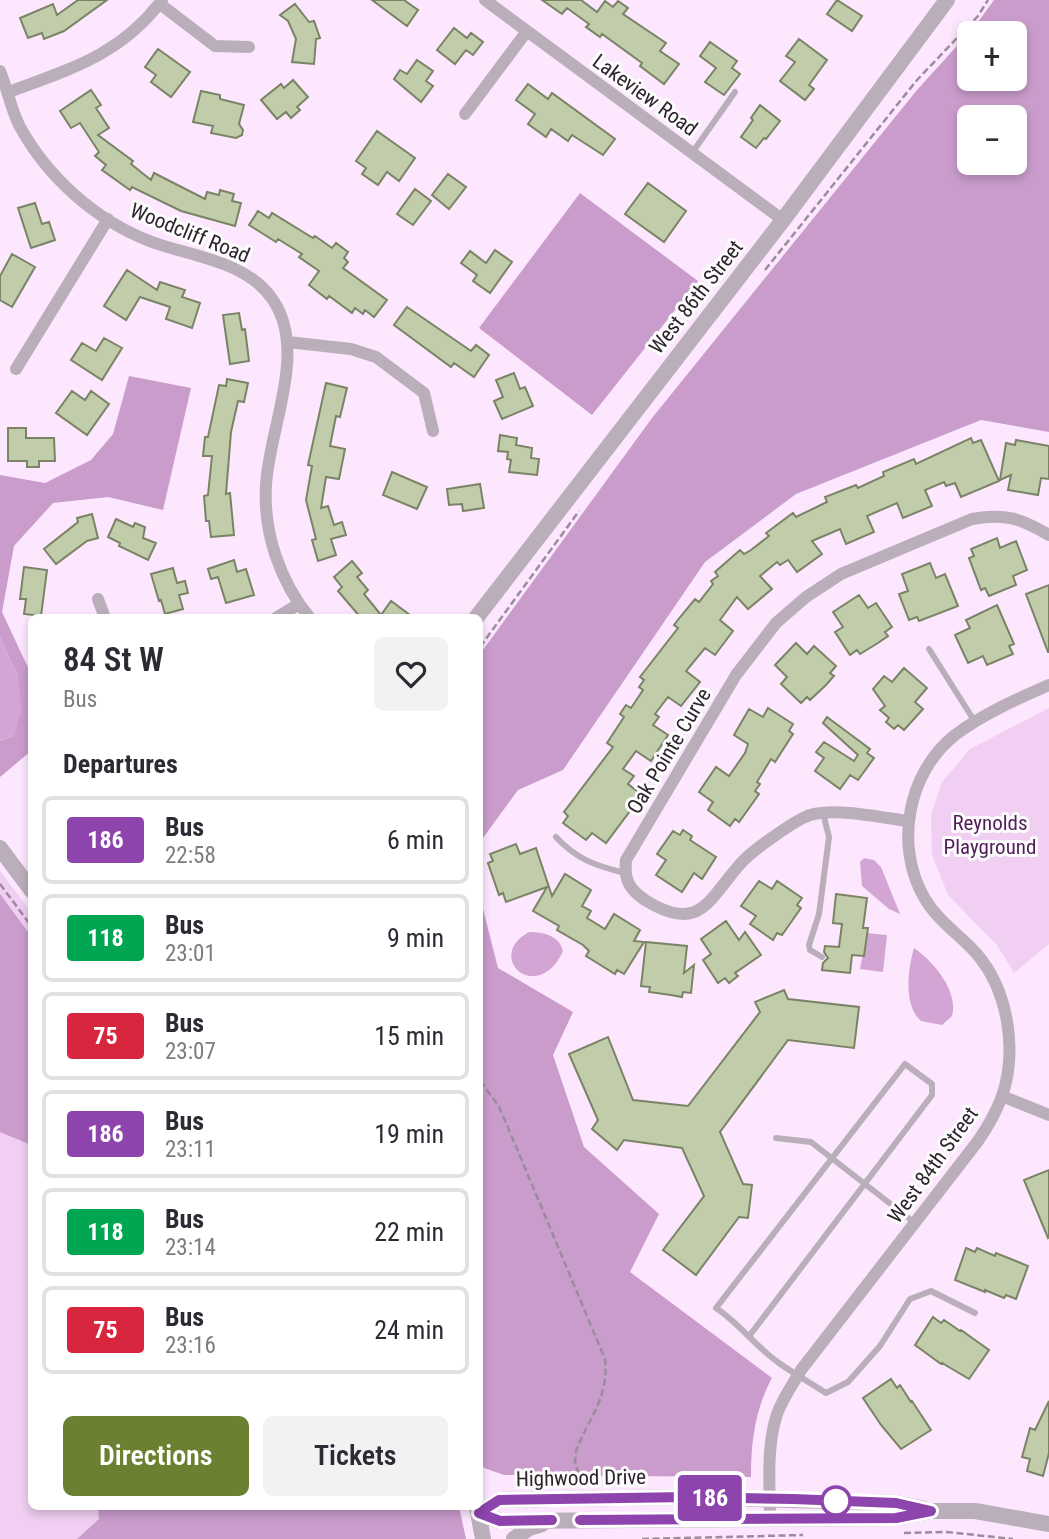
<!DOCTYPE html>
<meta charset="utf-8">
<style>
:root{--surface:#fff;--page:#f2f2f3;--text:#2b2b33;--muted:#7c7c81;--line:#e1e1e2;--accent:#6b8031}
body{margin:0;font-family:"Roboto Condensed",sans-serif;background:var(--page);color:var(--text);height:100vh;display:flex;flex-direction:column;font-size:26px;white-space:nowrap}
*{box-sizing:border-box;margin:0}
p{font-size:23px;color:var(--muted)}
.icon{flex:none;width:38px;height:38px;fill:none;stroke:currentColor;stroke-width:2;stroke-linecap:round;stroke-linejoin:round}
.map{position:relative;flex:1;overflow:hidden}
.drawer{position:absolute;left:28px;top:614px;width:455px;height:896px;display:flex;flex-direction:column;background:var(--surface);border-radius:10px;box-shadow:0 4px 10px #0003}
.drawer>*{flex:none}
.badge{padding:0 14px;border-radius:5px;font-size:24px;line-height:46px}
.controls{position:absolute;left:957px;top:21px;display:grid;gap:14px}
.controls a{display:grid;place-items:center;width:70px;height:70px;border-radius:10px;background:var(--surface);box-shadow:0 4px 10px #0003;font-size:35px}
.map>.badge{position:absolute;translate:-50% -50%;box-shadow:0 0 0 4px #fff}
h2{padding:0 35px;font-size:26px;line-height:63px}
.round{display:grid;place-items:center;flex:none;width:74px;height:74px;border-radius:10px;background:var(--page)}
.summary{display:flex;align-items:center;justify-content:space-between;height:119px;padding:0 35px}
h1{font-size:33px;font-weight:600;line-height:52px}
.button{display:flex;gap:14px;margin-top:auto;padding:14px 35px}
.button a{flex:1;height:80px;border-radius:10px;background:var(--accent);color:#fff;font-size:28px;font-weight:600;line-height:80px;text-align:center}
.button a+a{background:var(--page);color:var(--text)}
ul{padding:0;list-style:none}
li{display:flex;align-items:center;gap:21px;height:88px;margin:0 14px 10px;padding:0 21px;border:4px solid var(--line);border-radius:10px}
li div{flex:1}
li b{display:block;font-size:26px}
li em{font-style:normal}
li .badge{min-width:77px;font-weight:700;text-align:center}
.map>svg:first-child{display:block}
</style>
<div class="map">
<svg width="1049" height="1539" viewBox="0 0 1049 1539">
<rect width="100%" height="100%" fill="#fce7fe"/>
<path fill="#f0cff2" d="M1049 708V944L1014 973 997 945 948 895 932 855 931 815 942 782 970 749Z
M0 871 31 912 32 1507H459L466 1539H0Z"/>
<path fill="#c99ccc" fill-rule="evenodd" d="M994 0H1049V432L981 420 796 494 705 562 563 770 518 790 480 842V654L652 418 917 90 975 26ZM970 33H1015V79H970ZM970 117H1015V163H970Z
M580 193 698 281 592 415 479 328Z
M129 376 191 388 163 510 108 497 53 503 14 546 2 612 31 674V751L0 777V741L14 736 18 677 0 637V475L45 483 91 460 113 434Z
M0 894 31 936V1145L0 1132Z
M480 897 498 968 573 1012 553 1055 584 1147 659 1214 630 1272 772 1378C755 1409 751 1442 751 1477L504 1475 484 1468 480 1461Z
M98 1507H459L466 1539H77L99 1519Z"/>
<path fill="#d2a5d5" d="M0 637 18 677 22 709 14 736 0 741Z
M864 858 874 860 881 867 900 914 889 909 862 886 860 862Z
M529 932C543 932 559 935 563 951 538 1006 483 957 529 932Z
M867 933 887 935 883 972 860 969Z
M914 948C933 961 959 991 952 1016L942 1025 921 1021C903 1005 908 969 914 948Z"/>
<path fill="#c1ccab" stroke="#7a8465" stroke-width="2" d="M78 0H107L64 31 44 39 42 33 28 38 20 18 53 4 57 15Z
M372 0H404L418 10 407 26Z
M542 0H581L597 12 605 1 613 7 618 1 628 8 623 14 666 43 660 51 679 64 664 84 640 66 642 63 602 34 600 37 586 27 589 24 567 8 562 14Z
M837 0 862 16 852 31 827 14Z
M295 4 309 22 314 21 320 38 316 39 314 64 292 62 296 39 288 21 280 15Z
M454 28 467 38 471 33 483 42 473 55 466 50 455 64 437 50Z
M799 39 827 60 809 85 814 89 805 100 780 81 795 62 786 56Z
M710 42 737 61 732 68 740 74 724 95 705 82 716 68 700 56Z
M158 49 190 72 171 97 151 82 156 75 145 67Z
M417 60 433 71 426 81 433 86 421 102 394 79 400 70 407 74Z
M293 80 308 97 297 107 300 110 291 118 286 112 277 119 261 100 281 84 284 88Z
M528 84 548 99 552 93 615 139 603 155 572 135 568 141 551 129 546 137 528 124 535 114 516 100Z
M91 90 101 105 96 108 109 128 98 135 133 161 131 164 151 180 154 173 205 199 207 192 219 195 220 190 234 194 232 201 241 203 235 226 181 211 132 187 130 190 102 170 106 165 95 156 99 152 80 123 71 128 60 111Z
M201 91 220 95V99L244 105 239 124 243 130 242 135 236 138 211 133 213 126 193 122Z
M760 105 780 121 766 139 764 138 756 148 741 137 753 120 751 118Z
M377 131 415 158 399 181 387 172 378 185 362 174 366 168 356 161Z
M448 174 466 187 449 209 432 195Z
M648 183 686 211 664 242 625 214Z
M415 189 431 201 413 225 397 214Z
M35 203 42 224 49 222 55 240 31 248 18 208Z
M258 211 269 218 272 213 313 238 315 236 332 248 336 243 348 252 344 258 348 262 343 268 387 300 374 317 365 310 363 314 355 308 352 313 329 296 327 299 309 285 319 271 299 257 302 254 278 239 276 242 249 225Z
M495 250 512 262 490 293 473 281 477 275 461 263 470 251 486 263Z
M12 254 35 267 12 307 0 300V276Z
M127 270 157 290 160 282 185 290 182 297 200 303 192 328 166 319 170 307 140 297 126 320 104 306Z
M407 307 471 351 476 345 489 355 474 377 454 363 451 367 394 325Z
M239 313 242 330 245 329 249 361 230 364 223 315Z
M104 338 122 348 102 380 71 360 82 343 96 351Z
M514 373 520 389 525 387 533 406 502 419 494 401 503 397 496 380Z
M227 379 248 383 244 402 238 401 231 432 226 494 230 493 234 535 211 537 209 521H206L204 496 208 495 212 456H203L205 437H208L219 385 226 386Z
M326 383 347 388 340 417 336 416 330 446 345 449 339 479 326 477 321 508 328 506 334 525 342 522 346 535 331 539 336 555 318 561 312 540 316 539 306 500 312 466 308 465Z
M72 391 85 400 91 391 109 404 87 435 56 413Z
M8 428H26V438H54L55 461H39V467H27V461H8Z
M500 435 517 438 516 445 532 448 531 458 539 459 537 475 509 472 511 460 507 459 508 452 498 451Z
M971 438 973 443 981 440 999 481 961 497 955 483 946 486 944 482 925 490 932 506 903 518 897 503 867 516 874 532 846 544 840 529 812 541 822 554 797 572 788 560 780 565 777 562 760 576 772 589 748 609 737 597 720 620 733 631 715 655 705 648 686 671 700 682 681 706 668 697 655 714 659 717 653 725 668 735 651 761 636 751 623 769 634 776 628 784 642 795 606 843 592 833 586 840 563 823 568 816 564 812 613 747 607 743 624 717 620 714 626 705 631 708 643 690 639 687 644 680 640 677 678 628 674 625 681 616 695 599 699 602 713 584 711 581 718 576 715 572 740 550 744 554 751 550 769 536 766 533 793 513 796 517 827 502 825 497 856 485 858 488 884 476 883 472 914 459 916 464Z
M1016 440 1049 446V479L1041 478 1038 495 1008 490 1011 475 1000 480 1006 443 1015 445Z
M392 472 427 487 417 509 383 495Z
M480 484 484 508 463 511 462 504 449 505 447 489Z
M92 514 98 538 87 541 56 564 44 549 78 522 77 518Z
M116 519 133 527 135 523 145 527 143 538 156 543 148 560 119 546 120 543 108 537Z
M997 538 1000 548 1016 541 1027 570 1013 576 1016 585 989 596 985 588 981 590 969 558 974 556 971 549Z
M234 560 237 572 246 569 254 595 226 603 218 577 211 579 208 569Z
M352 561 362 573 357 577 368 590 364 594 381 615 391 601 414 618H361L338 591 342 587 334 577Z
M930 563 936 578 945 574 958 606 919 621 917 617 909 620 899 594 908 591 902 574Z
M24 567 47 570 41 616 24 614 26 599H20Z
M173 568 177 583 185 581 188 593 179 595 183 609 165 614 161 600 159 601 151 574Z
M1049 585V652H1048L1026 594Z
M859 595 868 608 876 603 892 627 885 632 888 636 878 643 860 654 857 650 850 655 835 632 843 627 833 612Z
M997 605 1014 644 1009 646 1013 654 987 665 983 656 968 663 955 635 970 628 966 620Z
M796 643 807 654 814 646 836 666 830 673 834 676 826 685 810 700 807 697 801 703 781 684 787 677 775 665Z
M904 668 927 688 915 702 923 709 904 730 898 725 894 729 886 722 889 718 880 710 885 706 873 689 884 676 892 682Z
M768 708 793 724 789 731 793 734 775 762 771 759 757 782 760 784 755 791 759 794 752 804 739 822 735 819 730 826 708 810 713 802 699 792 716 767 729 776 745 753 748 744 734 735 749 709 763 717Z
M827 717 870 749 867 753 874 758 858 780 850 775 840 789 815 771 824 758 816 752 824 742 854 761 858 755 823 723Z
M683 830 692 836 690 840 716 857 702 879 694 873 682 892 656 875 666 860 657 854 673 831 680 835Z
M516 844 520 854 536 848 552 896 565 874 591 890 582 906 591 911 587 918 605 929 614 914 640 930 634 941 644 942 624 974 617 970 615 974 586 956 589 951 583 945 557 930 559 926 533 911 547 887 506 902 503 893 499 895 488 863 493 861 490 854Z
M759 881 772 889 777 881 802 898 797 905 801 908 794 918 782 935 777 933 773 940 750 924 756 916 741 906Z
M836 894 867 898 863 928H868L864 956 852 955 850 973 822 970 823 963 828 958 824 952 825 946 839 947 842 924 833 923Z
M726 921 739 940 745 932 761 955 735 973 738 976 729 983 725 978 718 983 703 960 711 954 701 939Z
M646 942 687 946 684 973 694 965 691 993 683 992 682 997 671 995 649 992 650 987 641 986Z
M784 990 788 999 859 1007 854 1048 788 1040 720 1132 743 1184 752 1185 748 1218 739 1217 696 1275 663 1250 704 1196 682 1148 624 1140 617 1150 592 1129 598 1120 569 1054 608 1037 633 1100 688 1106 760 1012 755 1002Z
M1049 1170V1237L1048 1238 1024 1180Z
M966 1248 975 1252 977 1248 995 1256 996 1253 1028 1266 1016 1299 1006 1295 1004 1298 985 1290V1292L955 1280Z
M933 1317 941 1323 944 1320 960 1331 961 1330 989 1350 969 1379 942 1363 941 1364 915 1345Z
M891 1379 897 1388 900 1385 911 1402 912 1401 931 1430 901 1449 881 1425 863 1398Z
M1049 1401V1453L1043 1476 1027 1471 1030 1459 1022 1457 1030 1428 1035 1430Z"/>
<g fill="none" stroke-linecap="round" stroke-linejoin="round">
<path stroke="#9b8b9c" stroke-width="2.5" stroke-dasharray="7 3.5" stroke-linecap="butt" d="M765 270 917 80 978 16 988 0
M480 647 579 511
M0 884 32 927
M480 1081 498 1105 507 1125 605 1359C609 1398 589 1417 576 1451L575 1461 580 1481
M904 1533 947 1532 1013 1539
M642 1539 803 1535"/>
<path stroke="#baaeba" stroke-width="6" d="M692 153 735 92
M929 649 975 722
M556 837C576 859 596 866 625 873
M822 957 810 950 809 945 819 914 829 837 823 813
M776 1138 811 1142 915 1223
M750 1335 932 1095V1084L905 1064 716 1308C740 1324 756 1347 779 1363 794 1374 811 1383 826 1393L848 1382 880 1346 910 1299 931 1291 975 1313"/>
<path stroke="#baaeba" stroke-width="12" d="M485 0 783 220
M160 4 215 46 249 47
M0 71C7 88 11 109 19 125 47 177 96 221 152 242 193 257 247 261 273 300 308 352 269 428 266 485 263 532 280 582 310 618
M9 92C70 69 121 55 162 0
M465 114 527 31
M288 342 351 349 376 357 424 393 433 431
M16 369 108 219
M98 599 105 618
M276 618 299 604
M909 821C881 818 827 805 803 818 789 825 753 850 742 862 709 898 701 935 645 900 629 889 624 880 626 860L736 675 776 623 806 597 841 574 972 519C1005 513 1020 518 1049 535
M1002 1096 1049 1115
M770 1519C770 1484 766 1448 777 1414 783 1398 793 1384 801 1370L978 1141C987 1128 995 1114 1001 1099 1018 1053 1009 991 976 953 960 935 938 921 925 899 894 847 907 773 955 735 983 714 1017 699 1049 685"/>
<path stroke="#baaeba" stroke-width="16" d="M476 618 783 220 947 0
M0 848 32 891
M477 1507 483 1539
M479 1513 500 1521 896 1518 931 1511H975L1049 1524
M479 1513 499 1500 688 1497 896 1503 925 1509
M514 1539 529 1528 542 1524"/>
</g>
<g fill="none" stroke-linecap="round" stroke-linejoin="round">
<defs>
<path id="line" d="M552 1520 500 1521 479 1513 499 1500 688 1497 793 1499 896 1503 931 1511 896 1518 580 1520"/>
</defs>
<use href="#line" stroke="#fff" stroke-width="16"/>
<use href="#line" stroke="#8e44ad" stroke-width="10"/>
</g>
<circle fill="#fff" stroke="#8e44ad" stroke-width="3.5" cx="836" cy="1501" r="14"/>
<g text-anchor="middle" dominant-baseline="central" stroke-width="6" stroke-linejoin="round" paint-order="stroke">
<g font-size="21" fill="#2d232d" stroke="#fcfcfc">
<text transform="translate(645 95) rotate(36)">Lakeview Road</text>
<text transform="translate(190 233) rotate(22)">Woodcliff Road</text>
<text transform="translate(696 297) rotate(-52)">West 86th Street</text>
<text transform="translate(669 751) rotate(-59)">Oak Pointe Curve</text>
<text transform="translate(933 1165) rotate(-54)">West 84th Street</text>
<text transform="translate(581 1478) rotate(-1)">Highwood Drive</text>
</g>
<g font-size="21" fill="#521d58" stroke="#fcfcfc">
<text x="990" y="823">Reynolds<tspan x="990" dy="24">Playground</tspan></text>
</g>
</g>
</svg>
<div class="controls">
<a>+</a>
<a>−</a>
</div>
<b class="badge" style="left:710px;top:1498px;background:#8e44ad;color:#fff">186</b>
<section class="drawer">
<div class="summary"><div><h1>84 St W</h1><p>Bus</p></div><a class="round"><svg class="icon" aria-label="heart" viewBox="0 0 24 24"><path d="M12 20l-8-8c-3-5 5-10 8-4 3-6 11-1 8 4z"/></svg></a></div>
<h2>Departures</h2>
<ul>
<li><span class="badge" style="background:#8e44ad;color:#fff">186</span><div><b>Bus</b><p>22:58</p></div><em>6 min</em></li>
<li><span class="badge" style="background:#00a651;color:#fff">118</span><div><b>Bus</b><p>23:01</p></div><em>9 min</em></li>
<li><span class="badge" style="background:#d7263d;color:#fff">75</span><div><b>Bus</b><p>23:07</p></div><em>15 min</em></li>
<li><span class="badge" style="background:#8e44ad;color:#fff">186</span><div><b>Bus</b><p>23:11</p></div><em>19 min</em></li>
<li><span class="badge" style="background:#00a651;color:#fff">118</span><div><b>Bus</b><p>23:14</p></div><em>22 min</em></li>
<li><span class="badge" style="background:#d7263d;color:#fff">75</span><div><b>Bus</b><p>23:16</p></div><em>24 min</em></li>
</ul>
<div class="button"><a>Directions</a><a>Tickets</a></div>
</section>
</div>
